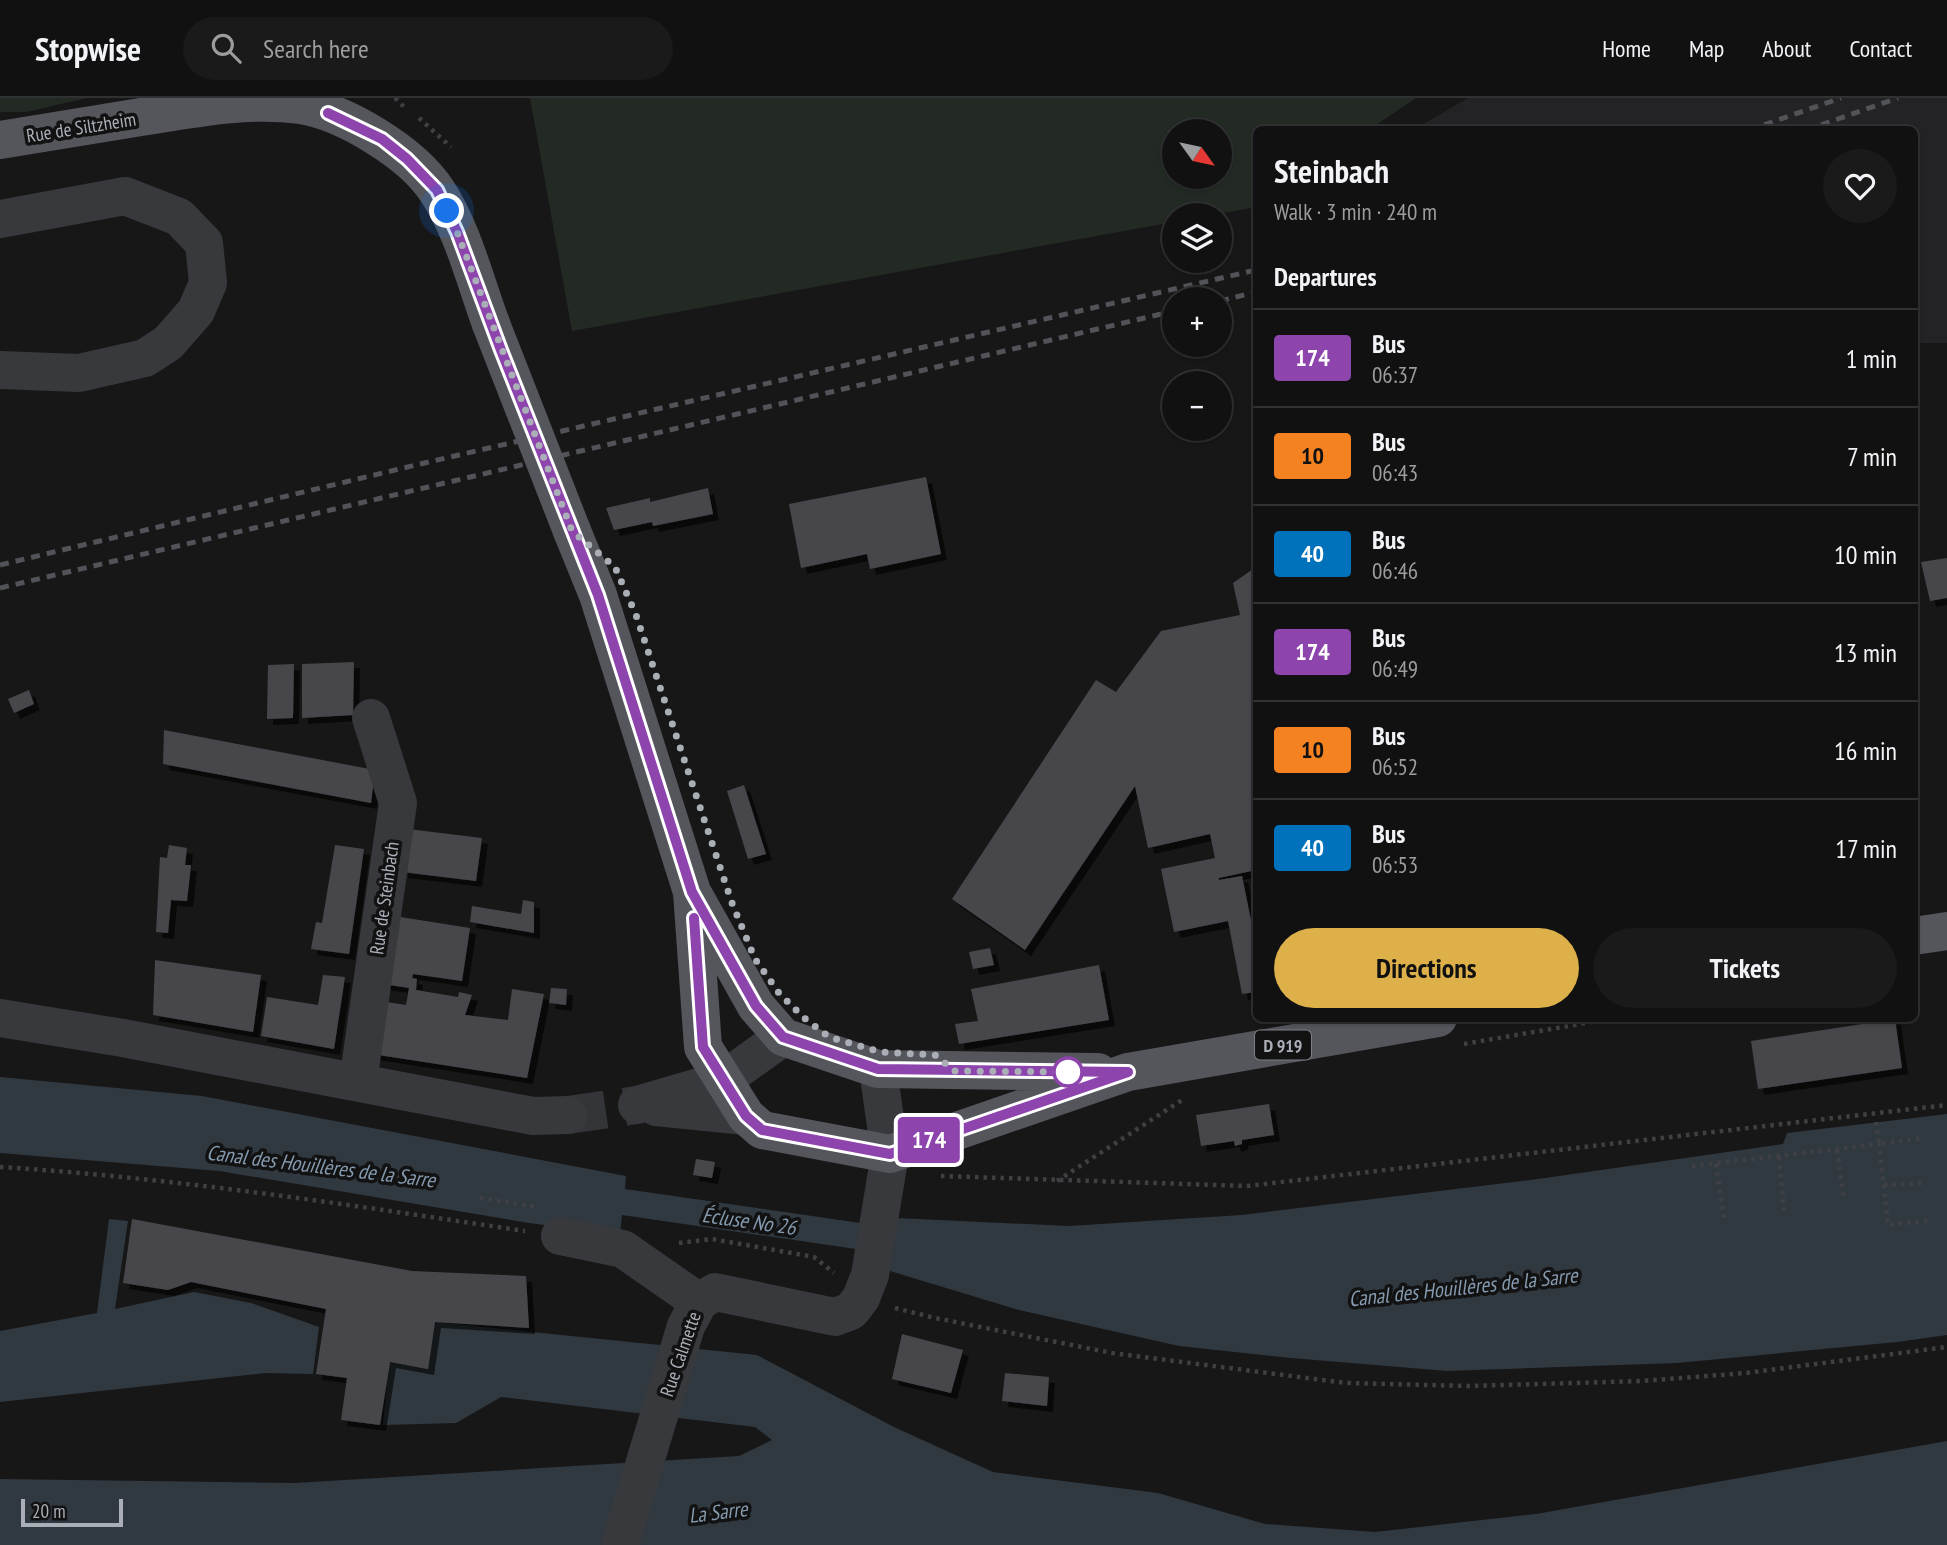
<!DOCTYPE html>
<meta charset="utf-8">
<style>
:root{--surface:#111112;--page:#1a1a1b;--text:#f1f3f6;--muted:#9c9d9f;--line:#303132;--accent:#ddb04a}
body{margin:0;font-family:"PT Sans Narrow",sans-serif;background:var(--page);color:var(--text);height:100vh;display:flex;flex-direction:column;font-size:26px;white-space:nowrap}
*{box-sizing:border-box;margin:0}
p{font-size:23px;color:var(--muted)}
.icon{flex:none;width:38px;height:38px;fill:none;stroke:currentColor;stroke-width:2;stroke-linecap:round;stroke-linejoin:round}
.map{position:relative;flex:1;overflow:hidden}
.details{position:absolute;left:1253px;top:28px;width:665px;height:896px;display:flex;flex-direction:column;background:var(--surface);border-radius:10px;box-shadow:0 2px 5px #0004,0 0 0 2px var(--line)}
.details>*{flex:none}
.badge{padding:0 14px;border-radius:5px;font-size:24px;line-height:46px}
.needle{width:46px;rotate:123deg}
.tools{position:absolute;left:1162px;top:21px;display:grid;gap:14px}
.tools a{display:grid;place-items:center;width:70px;height:70px;border-radius:50%;background:var(--surface);box-shadow:0 2px 5px #0004,0 0 0 2px var(--line);font-size:35px}
.scale{position:absolute;left:21px;bottom:18px;width:102px;box-sizing:border-box;padding-left:7px;border:4px solid #aaaeb7;border-top:0;font-size:19px;line-height:24px;white-space:nowrap;color:#aaaeb7;-webkit-text-stroke:5px #121213;paint-order:stroke}
.you{position:absolute;width:35px;height:35px;margin:-18px;border:5px solid #fff;border-radius:50%;background:#1a73e8;box-shadow:0 0 0 10px #1a73e833}
.map>.badge{position:absolute;translate:-50% -50%;box-shadow:0 0 0 4px #fff}
h2{padding:0 21px;font-size:26px;line-height:63px}
.round{display:grid;place-items:center;flex:none;width:74px;height:74px;border-radius:37px;background:var(--page)}
.headline{display:flex;align-items:center;justify-content:space-between;height:119px;padding:0 21px}
h1{font-size:33px;font-weight:800;line-height:52px}
.action{display:flex;gap:14px;margin-top:auto;padding:14px 21px}
.action a{flex:1;height:80px;border-radius:42px;background:var(--accent);color:#111;font-size:28px;font-weight:800;line-height:80px;text-align:center}
.action a+a{background:var(--page);color:var(--text)}
ul{padding:0;list-style:none}
li{display:flex;align-items:center;gap:21px;height:98px;padding:0 21px;border-top:2px solid var(--line)}
li div{flex:1}
li b{display:block;font-size:26px}
li em{font-style:normal}
li .badge{min-width:77px;font-weight:700;text-align:center}
header{display:flex;align-items:center;gap:42px;box-sizing:border-box;height:98px;padding:0 35px;background:var(--surface);border-bottom:2px solid var(--line)}
header strong{font-size:33px}
nav{display:flex;gap:38px;margin-inline-start:auto;font-size:24px}
.search{width:490px;height:63px;background:var(--page);display:flex;align-items:center;gap:18px;box-sizing:border-box;padding:0 24px;border-radius:38px;color:var(--muted);font-size:26px}
.map>svg:first-child{display:block}
</style>
<header>
<strong>Stopwise</strong>
<div class="search"><svg class="icon" aria-label="search" viewBox="0 0 24 24"><circle cx="10" cy="10" r="6"/><path d="M15 15l6 6"/></svg>Search here</div>
<nav><a>Home</a><a>Map</a><a>About</a><a>Contact</a></nav>
</header>
<div class="map">
<svg width="1947" height="1447" viewBox="0 0 1947 1447">
<defs>
<filter id="shadow"><feDropShadow dx="6" dy="6" stdDeviation="0" flood-color="#0009"/></filter>
</defs>
<rect width="100%" height="100%" fill="#171718"/>
<path fill="#232325" d="M1468 0H1947V245H1915L1914 32 1415 31Z"/>
<path fill="#232a24" fill-rule="evenodd" d="M0 0H87L26 14H0Z
M530 0H1416L1370 31 1256 32V109L1212 117H1174V124L572 233ZM1174 33H1220V79H1174Z"/>
<path fill="#313940" d="M0 979 202 998 626 1078 625 1091 895 1130 896 1120 1069 1128 1242 1117 1538 1081 1783 1046 1787 1035 1947 1016V1237L1897 1244 1677 1265 1447 1273 1291 1260 1179 1248 1019 1212 890 1173V1156L622 1117 620 1137 529 1125 219 1073 0 1055Z
M109 1121 128 1123 115 1211 194 1194 251 1205 319 1229 313 1276 266 1275 0 1304V1233L97 1215Z
M435 1224 757 1257 896 1330 993 1374 1158 1395 1265 1426 1375 1434 1536 1416 1947 1343V1447H0V1381L295 1385 739 1358 772 1342 755 1329 501 1299 456 1325 383 1327 389 1265 428 1270Z"/>
<path fill="#46474b" filter="url(#shadow)" d="M926 379 941 456 870 471 867 456 801 470 789 406Z
M708 390 713 416 653 428 652 424 614 432 606 410 650 400V404Z
M1947 460V500L1930 503 1921 464Z
M1256 469V772L1219 780V782L1242 778 1254 837H1256V894L1242 896 1228 823 1174 834 1161 771 1215 760 1210 736 1148 750 1135 688 1025 852 952 801 1096 582 1116 594 1161 533 1240 517 1233 485Z
M354 564 353 617 302 620V566Z
M294 566 293 620 267 621 268 567Z
M29 592 34 606 14 615 8 601Z
M164 632 375 672 371 705 163 666Z
M744 687 766 756 748 761 727 693Z
M408 731 482 740 476 783 402 774Z
M169 747 187 750 185 767H191L187 803 171 802 168 835 156 834 160 759 167 760Z
M335 747 364 751 349 856 311 851 316 824 322 825Z
M523 802 534 804V835L470 824 472 808 521 816Z
M394 818 470 830 462 883 413 876 412 880 417 881 416 892 458 899 459 894 472 897 465 917 508 922 512 891 544 896 527 980 372 956 380 903 406 907 409 890 383 886Z
M990 850 994 867 973 871 969 854Z
M155 862 261 877 253 934 153 917Z
M1099 867 1109 922 959 946 955 926 978 923 971 891Z
M323 877 345 879 334 951 261 938 267 899 318 907Z
M551 890 567 891 566 907 549 905Z
M1895 921 1902 970 1758 991 1751 943Z
M1269 1006 1274 1037 1242 1042V1046L1235 1048 1234 1043 1201 1048 1196 1017Z
M696 1061 715 1064 712 1080 693 1077Z
M132 1121 412 1173 526 1178 529 1230 435 1224 428 1271 390 1264 380 1327 341 1322 347 1280 316 1276 326 1211 191 1184 168 1192 123 1185Z
M902 1236 963 1252 951 1295 892 1281Z
M1005 1275 1049 1279 1047 1308 1002 1303Z"/>
<g fill="none" stroke-linecap="round" stroke-linejoin="round">
<path stroke="#343538" stroke-width="38" stroke-dasharray="38 19" stroke-linecap="butt" d="M568 1017 637 1007"/>
<path stroke="#3e4044" stroke-width="4.5" stroke-dasharray="3.5 5" stroke-linecap="butt" d="M395 0 406 11
M419 20 451 49
M1464 946 1615 920
M1876 1024 1879 1046 1921 1040
M1837 1052 1844 1103
M1779 1059 1784 1113
M1716 1066 1724 1121
M1692 1068 1879 1046 1888 1127 1931 1122
M0 1069C176 1080 350 1107 525 1133
M941 1078 1247 1088 1947 1007
M1057 1083 1182 1002
M1884 1087 1924 1085
M480 1100 537 1109
M679 1145 712 1141 814 1159 834 1175
M895 1210 935 1220 1112 1255 1346 1285 1470 1288 1642 1283 1746 1275 1947 1249"/>
<path stroke="#38393d" stroke-width="38" d="M0 121 125 98 179 119 204 145 208 185 196 213 168 245 145 260 79 275 0 272
M0 920 123 940 533 1018 568 1017
M358 984 398 705 371 620
M637 1007 723 982 783 939
M656 1009 746 1018
M560 1138 623 1151 699 1204
M620 1447 686 1228 699 1204 715 1194 835 1219 851 1213 861 1200 870 1177 890 1056 878 971"/>
<path stroke="#54565c" stroke-width="38" d="M0 42C49 34 98 26 147 18 197 10 250 0 300 7 345 14 412 55 437 93 463 132 475 183 491 226
M572 433 598 497 692 794 756 908 783 939 878 971 1098 974
M692 794 703 949 746 1018 762 1032 890 1056 1128 974 1438 920
M1914 838 1947 833"/>
<path stroke="#515358" stroke-width="5" stroke-dasharray="9 7" stroke-linecap="butt" d="M1749 32 1841 0
M1806 32 1898 0
M1220 203 1256 194
M0 467 420 366 1256 172
M0 490 1174 213"/>
<path stroke="#54565c" stroke-width="38" d="M491 226 572 433"/>
</g>
<g fill="none" stroke-linecap="round" stroke-linejoin="round">
<defs>
<path id="line" d="M328 15 382 41 407 61 437 92 457 134 501 252 598 497 692 794 756 908 783 939 878 971 1128 974 890 1056 762 1032 746 1018 703 949 694 820"/>
</defs>
<use href="#line" stroke="#fff" stroke-width="16"/>
<use href="#line" stroke="#8e44ad" stroke-width="10"/>
<path stroke="#aaaeb7" stroke-width="7" stroke-dasharray="0 12.6" d="M447 113 457 134 572 433 615 469 636 517 732 805 755 861 779 895 803 919 829 939 881 954 935 957 955 973 1079 974H1068"/>
</g>
<circle fill="#fff" stroke="#8e44ad" stroke-width="3.5" cx="1068" cy="974" r="14"/>
<g text-anchor="middle" dominant-baseline="central" stroke-width="7" stroke-linejoin="round" paint-order="stroke">
<rect fill="#121213" stroke="#7c7f86" stroke-width="2" x="1255" y="932.5" width="56" height="29" rx="5"/>
<g font-size="18" font-weight="bold" fill="#aaaeb7">
<text x="1283" y="947">D 919</text>
</g>
<g font-size="19" fill="#aaaeb7" stroke="#121213">
<text transform="translate(81 29) rotate(-9)">Rue de Siltzheim</text>
<text transform="translate(384 800) rotate(-82)">Rue de Steinbach</text>
<text transform="translate(680 1256) rotate(-71)">Rue Calmette</text>
</g>
<g font-size="21" font-style="italic" fill="#859aae" stroke="#121213">
<text transform="translate(321 1068) rotate(7)">Canal des Houillères de la Sarre</text>
<text transform="translate(749 1123) rotate(8)">Écluse No 26</text>
<text transform="translate(1463 1189) rotate(-6)">Canal des Houillères de la Sarre</text>
<text transform="translate(718 1414) rotate(-7)">La Sarre</text>
</g>
</g>
</svg>
<div class="tools">
<a><svg class="needle" viewBox="-14 -14 28 28"><path d="M0-13l5 13h-10z" fill="#e53935"/><path d="M0 13l5-13h-10z" fill="#9c9d9f"/></svg></a>
<a><svg class="icon" aria-label="layers" viewBox="0 0 24 24"><path d="M12 4l9 5-9 5-9-5zM3 14l9 5 9-5"/></svg></a>
<a>+</a>
<a>−</a>
</div>
<div class="scale">20 m</div>
<div class="you" style="left:447px;top:113px"></div>
<b class="badge" style="left:929px;top:1042px;background:#8e44ad;color:#fff">174</b>
<section class="details">
<div class="headline"><div><h1>Steinbach</h1><p>Walk · 3 min · 240 m</p></div><a class="round"><svg class="icon" aria-label="heart" viewBox="0 0 24 24"><path d="M12 20l-8-8c-3-5 5-10 8-4 3-6 11-1 8 4z"/></svg></a></div>
<h2>Departures</h2>
<ul>
<li><span class="badge" style="background:#8e44ad;color:#fff">174</span><div><b>Bus</b><p>06:37</p></div><em>1 min</em></li>
<li><span class="badge" style="background:#f58220;color:#111">10</span><div><b>Bus</b><p>06:43</p></div><em>7 min</em></li>
<li><span class="badge" style="background:#0072bc;color:#fff">40</span><div><b>Bus</b><p>06:46</p></div><em>10 min</em></li>
<li><span class="badge" style="background:#8e44ad;color:#fff">174</span><div><b>Bus</b><p>06:49</p></div><em>13 min</em></li>
<li><span class="badge" style="background:#f58220;color:#111">10</span><div><b>Bus</b><p>06:52</p></div><em>16 min</em></li>
<li><span class="badge" style="background:#0072bc;color:#fff">40</span><div><b>Bus</b><p>06:53</p></div><em>17 min</em></li>
</ul>
<div class="action"><a>Directions</a><a>Tickets</a></div>
</section>
</div>
